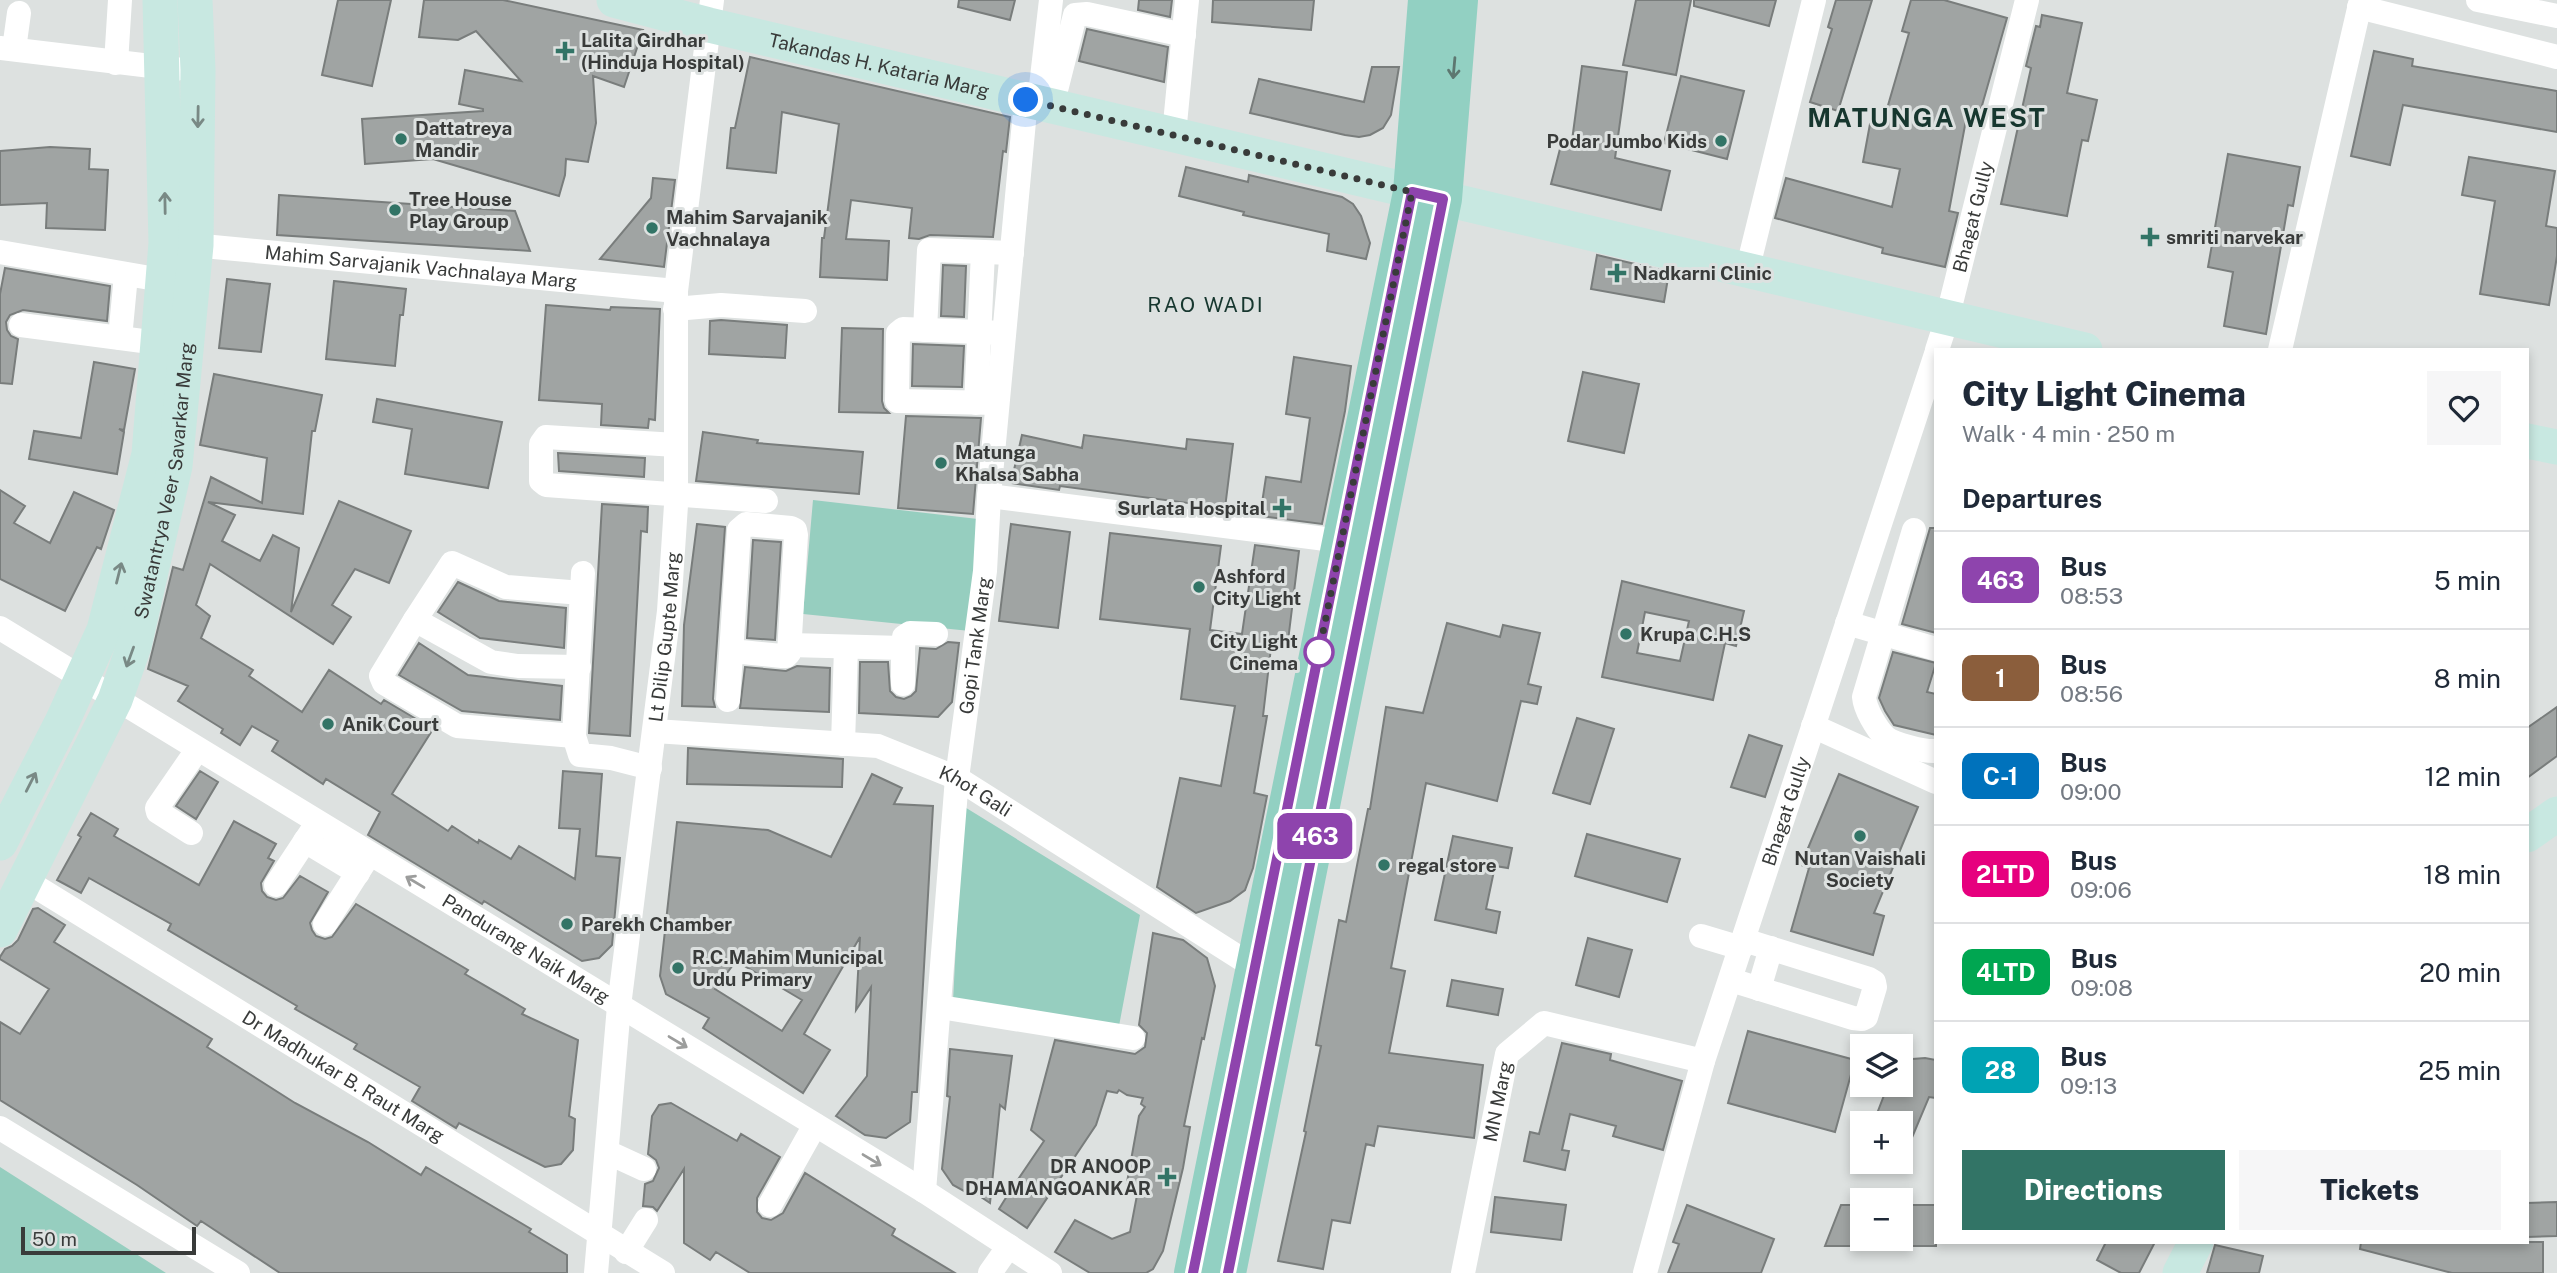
<!DOCTYPE html>
<meta charset="utf-8">
<style>
:root{--surface:#fff;--page:#f6f6f7;--text:#1f2937;--muted:#747a83;--line:#e0e1e3;--accent:#327466}
body{margin:0;font-family:"Public Sans",sans-serif;background:var(--page);color:var(--text);height:100vh;display:flex;flex-direction:column;font-size:26px;white-space:nowrap}
*{box-sizing:border-box;margin:0}
p{font-size:23px;color:var(--muted)}
.icon{flex:none;width:38px;height:38px;fill:none;stroke:currentColor;stroke-width:2;stroke-linecap:round;stroke-linejoin:round}
.map{position:relative;flex:1;overflow:hidden}
.sheet{position:absolute;left:1934px;top:348px;width:595px;height:896px;display:flex;flex-direction:column;background:var(--surface);border-radius:0px;box-shadow:0 4px 10px #0003}
.sheet>*{flex:none}
.badge{padding:0 14px;border-radius:10px;font-size:24px;line-height:46px}
.buttons{position:absolute;left:1850px;top:1034px;display:grid;gap:14px}
.buttons a{display:grid;place-items:center;width:63px;height:63px;border-radius:0px;background:var(--surface);box-shadow:0 4px 10px #0003;font-size:35px}
.scale{position:absolute;left:21px;bottom:18px;width:175px;box-sizing:border-box;padding-left:7px;border:4px solid #393b3a;border-top:0;font-size:19px;line-height:24px;white-space:nowrap;color:#393b3a;-webkit-text-stroke:5px #dde1e0;paint-order:stroke}
.you{position:absolute;width:35px;height:35px;margin:-18px;border:5px solid #fff;border-radius:50%;background:#1a73e8;box-shadow:0 0 0 10px #1a73e833}
.map>.badge{position:absolute;translate:-50% -50%;box-shadow:0 0 0 4px #fff}
h2{padding:0 28px;font-size:26px;line-height:63px}
.round{display:grid;place-items:center;flex:none;width:74px;height:74px;border-radius:0px;background:var(--page)}
.headline{display:flex;align-items:center;justify-content:space-between;height:119px;padding:0 28px}
h1{font-size:33px;font-weight:800;line-height:52px}
.button{display:flex;gap:14px;margin-top:auto;padding:14px 28px}
.button a{flex:1;height:80px;border-radius:0px;background:var(--accent);color:#fff;font-size:28px;font-weight:800;line-height:80px;text-align:center}
.button a+a{background:var(--page);color:var(--text)}
ul{padding:0;list-style:none}
li{display:flex;align-items:center;gap:21px;height:98px;padding:0 28px;border-top:2px solid var(--line)}
li div{flex:1}
li b{display:block;font-size:26px}
li em{font-style:normal}
li .badge{min-width:77px;font-weight:700;text-align:center}
.map>svg:first-child{display:block}
</style>
<div class="map">
<svg width="2557" height="1273" viewBox="0 0 2557 1273">
<rect width="100%" height="100%" fill="#dde1e0"/>
<path fill="#96cebf" d="M813 500 978 519 970 631 803 614Z
M963 806 1140 915 1119 1026 953 1001Z
M0 1167 166 1273H0Z"/>
<path fill="#a0a4a3" stroke="#797d7c" stroke-width="2" fill-rule="evenodd" d="M338 0H391L372 86 322 75Z
M424 0H503L643 30 624 87 593 76 596 123 588 162 566 159 565 175 559 196 433 159 365 164 362 119 483 111V109L459 104 465 70 521 81 476 31 458 40 419 37Z
M959 0H1015L1010 20 958 7Z
M1139 0H1172L1170 17 1138 10Z
M1213 0H1314L1311 30 1212 22Z
M1636 0H1691L1676 75 1623 65Z
M1694 0H1776L1769 26 1694 6Z
M1836 0H1872L1838 111 1810 102 1832 29 1828 27Z
M1911 0H1944L2007 18 1977 123 1966 120 1949 211 1958 213 1945 267 1882 253 1883 248 1775 218 1786 178 1892 207 1900 169 1863 162 1870 124 1882 126 1909 33 1902 31Z
M2042 15 2082 23 2067 93 2097 100 2088 141 2082 140 2067 216 2001 204 2031 68 2026 66 2036 26 2040 27Z
M1087 29 1168 47 1164 82 1079 61Z
M2374 51 2413 59 2412 66 2557 91V132L2403 105 2390 165 2351 156Z
M750 57 1010 117 1006 152 1003 151 993 237 930 235 919 239 909 238 912 208 851 200 846 239 889 241 887 280 820 277 822 238H824L839 124 782 112 776 173 727 168 731 128H735Z
M1582 66 1627 72 1615 158 1670 171 1661 210 1551 184 1561 145 1571 148Z
M1372 67H1399L1391 115 1383 128 1370 135 1359 137 1345 135 1250 113 1259 79 1364 102Z
M1681 76 1744 91 1727 159 1664 143Z
M50 147 90 149 89 169 108 170 105 230 46 228 47 203 0 205V151Z
M2228 154 2300 167 2293 206 2288 205 2266 334 2224 326 2233 272 2208 267Z
M2469 157 2555 171 2546 226 2557 228V256L2549 305 2480 294 2495 201 2462 195Z
M1186 167 1248 182 1249 175 1342 197 1353 204 1361 216 1370 243 1366 259 1327 251 1329 234 1243 215 1244 212 1179 196Z
M653 178 675 180 664 267 600 259 651 198Z
M279 195 515 211 530 251 277 235Z
M1597 255 1669 272 1664 302 1591 289Z
M943 265 966 266 964 317 941 316Z
M5 268 110 286 107 321 23 310 10 315 6 322 7 330 11 336 18 339 12 384 0 383V294Z
M227 279 270 284 261 352 219 348Z
M334 281 406 289 403 315H400L395 366 326 359Z
M546 305 610 310 611 307 660 309 655 420 649 419 648 428 601 425 602 404 539 400Z
M721 320 787 325 785 358 709 354 710 321Z
M842 328 883 329 882 401 884 408 889 413 839 412Z
M913 344 964 346 962 387 912 386Z
M1294 357 1351 366 1345 411 1322 524 1260 516 1266 477 1301 482 1310 418 1286 414Z
M94 362 135 369 124 430 119 429 124 432 117 474 29 459 34 431 81 438Z
M1583 372 1639 384 1624 453 1568 441Z
M214 374 322 395 315 431H312L303 514 208 502 235 515 222 541 260 561 273 535 299 548 291 612 339 501 411 531 389 583 355 569 332 605 351 617 333 644 210 564 196 605 210 616 201 638 253 670 249 676 302 712 329 670 381 704 384 700 433 729 392 794 448 831 452 826 478 843 479 840 511 859 519 846 575 879 580 829 559 828 563 771 602 774 596 856 620 858 612 945 599 958 582 961 484 901 482 904 368 835 380 812 326 779 323 784 272 751 278 741 252 726 240 745 221 733 223 729 178 701 188 686 148 669 173 567 183 570 211 477 262 503 267 458 200 445Z
M377 399 502 422 488 488 405 474 412 429 373 422Z
M906 416 981 418 973 514 898 508Z
M703 432 758 440 757 443 863 452 859 494 696 481Z
M1022 435 1082 448 1084 435 1186 449 1187 439 1233 444 1225 508 1060 486 1059 490 1011 483Z
M558 453 645 458 644 477 559 471Z
M0 490 25 506 14 523 50 543 74 492 114 510 101 549 97 547 65 611 0 579Z
M602 504 648 507 647 532 641 531 630 736 589 733Z
M697 524 725 527 713 699 715 707 682 706 684 625Z
M1011 524 1070 532 1058 628 999 621Z
M1930 528H1936V633L1902 624Z
M1110 533 1221 546 1210 630 1242 634 1255 545 1299 551 1288 641 1272 639 1263 716H1267L1254 793 1267 796 1253 868 1245 890 1230 901 1196 913 1157 887 1180 778 1221 786 1235 706 1181 699 1190 629 1100 619Z
M753 540 781 542 775 640 747 638Z
M1622 581 1744 611 1736 646 1725 643 1713 700 1602 677ZM1645 612 1689 621 1680 661 1637 653Z
M458 582 499 601 566 608 564 648 480 638 438 612Z
M1447 623 1500 637 1503 625 1540 633 1528 684 1541 687 1537 704 1521 701 1497 801 1426 783 1391 968 1405 971 1389 1053 1483 1065 1474 1138 1378 1126 1374 1146 1366 1144 1350 1223 1332 1220 1323 1269 1278 1261 1306 1132 1304 1131 1321 1046 1316 1045 1339 920 1346 922 1368 809H1370L1386 707 1423 713Z
M948 642 959 643 952 702 938 717 859 713 860 662H888L890 691 896 697 904 699 911 696 916 691 920 648 936 649Z
M419 643 468 675 562 686 560 720 462 711 399 675Z
M1893 652 1936 663 1927 692 1936 694V735L1894 725 1885 711 1879 698Z
M797 666 830 668 829 712 740 708 745 667 786 671Z
M2557 707V756L2527 778V728Z
M1577 718 1614 729 1590 804 1553 793Z
M1749 735 1782 746 1765 797 1731 787Z
M688 748 843 759 842 787 687 784Z
M200 771 218 782 196 819 176 806Z
M872 774 902 788 894 804 933 806 917 1092H912L910 1122 886 1138 865 1135 836 1116 867 1076 871 987 856 1010 860 937 804 1034 830 1050 803 1093 703 1028 709 1018 666 994 660 976 677 822 768 830 831 857ZM736 961 802 1000 782 1031 715 989Z
M1839 774 1918 807 1874 913 1884 916 1873 955 1791 931 1809 868 1801 865Z
M91 813 118 829 114 836 199 885 234 821 276 844 268 858 274 861 261 883 262 891 267 897 276 900 283 898 300 876 328 892 310 923 312 930 316 936 325 939 332 937 356 904 468 970 465 974 525 1009 522 1014 578 1040 569 1116 575 1119 573 1150 561 1164 545 1167 459 1123 456 1128 412 1101 420 1087 354 1049 357 1044 295 1009 297 1006 168 930 171 924 89 878 81 893 57 880 81 837 78 835Z
M1587 834 1680 859 1667 902 1575 876Z
M1453 836 1512 848 1508 868 1495 866 1486 909 1500 912 1496 933 1435 920Z
M38 908 65 925 54 942 212 1039 207 1047 295 1103 368 1142 421 1175 426 1167 531 1229 529 1232 567 1255V1273H280L201 1221 197 1226 137 1185 0 1100V1022L20 1034 49 989 0 959V957L5 949 12 946 18 940 33 909Z
M1153 933 1183 940 1207 958 1215 986 1204 1039 1202 1038 1184 1126 1190 1127 1183 1168 1163 1251 1153 1269 1146 1273H1090L1055 1252 1075 1220 1112 1239 1130 1232 1138 1190 1126 1188 1139 1116 1145 1107 1141 1104 1143 1098 1127 1095 1119 1090 1117 1093 1107 1091 1096 1125 1027 1228 999 1209 1007 1196 1013 1197 1017 1181 1044 1141 1031 1130 1055 1040 1135 1054 1145 1047 1147 1033 1139 1025Z
M1588 938 1632 950 1619 997 1576 985Z
M1452 980 1503 989 1498 1015 1447 1006Z
M1748 1031 1855 1060 1835 1132 1728 1103Z
M1562 1043 1611 1054 1610 1060 1682 1081 1663 1150 1613 1136 1616 1126 1570 1114 1562 1150 1569 1151 1565 1170 1524 1161 1530 1132 1539 1134Z
M950 1049 1012 1056 1005 1109 1000 1105 990 1203 975 1193 973 1196 953 1185 942 1169 950 1097 947 1096Z
M1925 1058 1936 1060V1098L1929 1097 1900 1166V1124H1873L1888 1085H1900V1060Z
M671 1103 737 1141 741 1134 780 1157 757 1198V1212L762 1218 771 1220 783 1213 805 1173 895 1229 892 1235 955 1273H750L716 1252 710 1260 684 1243V1169L657 1211 653 1207 643 1206 645 1184 653 1181 659 1168 656 1160 648 1154 652 1116 659 1105Z
M1495 1197 1566 1205 1561 1240 1491 1232Z
M2557 1202V1236L2527 1237V1203Z
M1687 1205 1774 1239 1761 1273H1668L1679 1244 1673 1242Z
M1841 1205H1862V1246H1825Z
M1900 1205H1936V1246H1900Z
M2106 1242H2155L2139 1273H2121L2097 1260Z
M2361 1242H2543V1273H2452L2360 1249Z
M2215 1245 2263 1256 2259 1273H2207Z"/>
<g fill="none" stroke-linecap="round" stroke-linejoin="round">
<g stroke="#fff" stroke-width="24">
<path d="M2478 0 2557 16"/>
<path d="M2359 7 2557 57"/>
<path d="M0 48 176 69"/>
<path d="M14 49 19 13"/>
<path d="M116 63 120 0"/>
<path d="M1039 103 1051 0"/>
<path d="M1052 106 1075 15 1087 14 1184 35"/>
<path d="M1174 134 1187 0"/>
<path id="s1" d="M182 244 676 291"/>
<path d="M0 252 179 283"/>
<path d="M1747 271 1814 0"/>
<path d="M675 309 721 305 805 311"/>
<path d="M21 325 173 345"/>
<path d="M925 330 929 250 1012 253"/>
<path d="M120 338 126 275"/>
<path id="s2" d="M1937 350 1947 319 2027 0"/>
<path d="M2280 350 2361 0"/>
<path d="M976 403 983 252"/>
<path d="M997 403 897 401 898 333 903 329 1004 333"/>
<path d="M676 445 546 437 541 444V481L546 485 766 501"/>
<path d="M989 496 1341 541"/>
<path d="M1914 530 1864 697C1865 709 1876 728 1885 737 1893 744 1925 752 1936 751"/>
<path d="M583 573 574 736 580 755 611 758 650 768"/>
<path d="M415 620 452 563 506 587 582 593"/>
<path d="M1847 623 1936 649"/>
<path id="s3" d="M0 628 924 1191 1050 1273"/>
<path d="M790 645 903 648V684"/>
<path d="M903 648 904 637 910 633 936 634"/>
<path d="M728 700 739 530 746 524 791 528 795 530 796 535 789 653 786 656H782L732 651"/>
<path d="M1813 726 1936 782"/>
<path id="s4" d="M655 731 878 746 957 778 1254 967"/>
<path d="M574 736 457 726 384 683 381 676 415 620 491 662 518 666 579 667"/>
<path d="M843 744 846 647"/>
<path d="M191 833 158 812 157 808 197 750"/>
<path d="M305 841 358 873"/>
<path id="s5" d="M25 880 663 1273"/>
<path d="M276 885 317 823"/>
<path d="M325 924 369 855"/>
<path d="M1701 936 1741 948"/>
<path d="M1731 980 1853 1018 1862 1019 1866 1017 1875 987 1874 982 1869 979 1744 940"/>
<path d="M1759 989 1771 948"/>
<path d="M940 1007 1133 1038"/>
<path d="M0 1128 238 1273"/>
<path d="M607 1152 644 1169"/>
<path id="s6" d="M924 1191 957 778 985 571 989 496 1026 100"/>
<path d="M770 1205 815 1125"/>
<path d="M626 1252 646 1220"/>
<path id="s7" d="M596 1273 619 1006 669 611 676 505V291L712 0"/>
<path d="M990 1273 1009 1246"/>
<path id="s8" d="M1463 1273 1507 1054 1544 1023 1703 1061"/>
<path id="s9" d="M1645 1273 1703 1061 1936 354"/>
</g>
<g stroke="#c8e8e1" stroke-width="35">
<path id="s10" d="M614 0 709 25 2085 350"/>
<path d="M2527 441 2557 447"/>
<path d="M2527 835 2557 814"/>
<path d="M0 843 62 722 104 630 149 454 166 243 160 0"/>
<path id="s11" d="M0 930 115 700 134 646 175 466 196 245 198 70 195 0"/>
<path d="M2180 1273 2196 1242"/>
</g>
<path stroke="#92d0c2" stroke-width="38" d="M1193 1273 1412 192 1427 0
M1227 1273 1443 199 1459 0"/>
</g>
<defs><path id="oneway-shaft" d="M-6 0H5M1.5-3L5.5 0L1.5 3" fill="none" stroke-width="1.6" stroke-linecap="round" stroke-linejoin="round" transform="scale(1.75)"/></defs>
<use stroke="#5d7770" href="#oneway-shaft" transform="translate(1454 68) rotate(95)"/>
<g stroke="#798985">
<use href="#oneway-shaft" transform="translate(198 117) rotate(91)"/>
<use href="#oneway-shaft" transform="translate(165 203) rotate(-91)"/>
<use href="#oneway-shaft" transform="translate(119 573) rotate(-76)"/>
<use href="#oneway-shaft" transform="translate(130 657) rotate(110)"/>
<use href="#oneway-shaft" transform="translate(31 782) rotate(-63)"/>
</g>
<g stroke="#9c9d9c">
<use href="#oneway-shaft" transform="translate(415 882) rotate(-149)"/>
<use href="#oneway-shaft" transform="translate(678 1042) rotate(31)"/>
<use href="#oneway-shaft" transform="translate(872 1160) rotate(31)"/>
</g>
<g fill="none" stroke-linecap="round" stroke-linejoin="round">
<defs>
<path id="line" d="M1193 1273 1412 192 1443 199 1228 1273"/>
</defs>
<use href="#line" stroke="#fff" stroke-width="16"/>
<use href="#line" stroke="#8e44ad" stroke-width="10"/>
<path stroke="#393b3a" stroke-width="7" stroke-dasharray="0 12.6" d="M1026 100 1412 192 1319 652"/>
</g>
<g fill="#327466" stroke="#dde1e0" stroke-width="2.5">
<path d="M561.5 40.5h7v7h7v7h-7v7h-7v-7h-7v-7h7z"/>
<circle cx="401" cy="139" r="7"/>
<circle cx="1721" cy="141" r="7"/>
<circle cx="395" cy="210" r="7"/>
<circle cx="652" cy="228" r="7"/>
<path d="M2146.5 226.5h7v7h7v7h-7v7h-7v-7h-7v-7h7z"/>
<path d="M1613.5 262.5h7v7h7v7h-7v7h-7v-7h-7v-7h7z"/>
<circle cx="941" cy="463" r="7"/>
<path d="M1278.5 497.5h7v7h7v7h-7v7h-7v-7h-7v-7h7z"/>
<circle cx="1199" cy="587" r="7"/>
<circle cx="1626" cy="634" r="7"/>
<circle cx="328" cy="724" r="7"/>
<circle cx="1860" cy="836" r="7"/>
<circle cx="1384" cy="865" r="7"/>
<circle cx="567" cy="924" r="7"/>
<circle cx="678" cy="968" r="7"/>
<path d="M1163.5 1166.5h7v7h7v7h-7v7h-7v-7h-7v-7h7z"/>
</g>
<circle fill="#fff" stroke="#8e44ad" stroke-width="3.5" cx="1319" cy="652" r="14"/>
<g text-anchor="middle" dominant-baseline="central" stroke-width="6" stroke-linejoin="round" paint-order="stroke">
<g font-size="19" font-weight="bold" fill="#393b3a" stroke="#dde1e0" text-anchor="start">
<text x="581" y="40">Lalita Girdhar<tspan x="581" dy="22">(Hinduja Hospital)</tspan></text>
<text x="415" y="128">Dattatreya<tspan x="415" dy="22">Mandir</tspan></text>
<text x="1707" y="141" text-anchor="end">Podar Jumbo Kids</text>
<text x="409" y="199">Tree House<tspan x="409" dy="22">Play Group</tspan></text>
<text x="666" y="217">Mahim Sarvajanik<tspan x="666" dy="22">Vachnalaya</tspan></text>
<text x="2166" y="237">smriti narvekar</text>
<text x="1633" y="273">Nadkarni Clinic</text>
<text x="955" y="452">Matunga<tspan x="955" dy="22">Khalsa Sabha</tspan></text>
<text x="1266" y="508" text-anchor="end">Surlata Hospital</text>
<text x="1213" y="576">Ashford<tspan x="1213" dy="22">City Light</tspan></text>
<text x="1640" y="634">Krupa C.H.S</text>
<text x="342" y="724">Anik Court</text>
<text x="1860" y="858" text-anchor="middle">Nutan Vaishali<tspan x="1860" dy="22">Society</tspan></text>
<text x="1398" y="865">regal store</text>
<text x="581" y="924">Parekh Chamber</text>
<text x="692" y="957">R.C.Mahim Municipal<tspan x="692" dy="22">Urdu Primary</tspan></text>
<text x="1151" y="1166" text-anchor="end">DR ANOOP<tspan x="1151" dy="22">DHAMANGOANKAR</tspan></text>
</g>
<g font-size="19" fill="#393b3a" stroke="#dde1e0">
<text stroke="none"><textPath href="#s10" startOffset="273">Takandas H. Kataria Marg</textPath></text>
<text stroke="none"><textPath href="#s2" startOffset="138">Bhagat Gully</textPath></text>
<text stroke="none"><textPath href="#s1" startOffset="240">Mahim Sarvajanik Vachnalaya Marg</textPath></text>
<text stroke="none"><textPath href="#s11" startOffset="483">Swatantrya Veer Savarkar Marg</textPath></text>
<text stroke="none"><textPath href="#s7" startOffset="640">Lt Dilip Gupte Marg</textPath></text>
<text stroke="none"><textPath href="#s6" startOffset="548">Gopi Tank Marg</textPath></text>
<text stroke="none"><textPath href="#s4" startOffset="331">Khot Gali</textPath></text>
<text stroke="none"><textPath href="#s9" startOffset="483">Bhagat Gully</textPath></text>
<text stroke="none"><textPath href="#s3" startOffset="616">Pandurang Naik Marg</textPath></text>
<text stroke="none"><textPath href="#s5" startOffset="374">Dr Madhukar B. Raut Marg</textPath></text>
<text stroke="none"><textPath href="#s8" startOffset="175">MN Marg</textPath></text>
</g>
<g font-size="19" font-weight="bold" fill="#393b3a" stroke="#dde1e0" text-anchor="end">
<text x="1298" y="641">City Light<tspan x="1298" dy="22">Cinema</tspan></text>
</g>
<g font-size="21" letter-spacing="2" fill="#17372f" stroke="#dde1e0">
<text x="1206" y="304">RAO WADI</text>
</g>
<g font-size="26" font-weight="bold" letter-spacing="2" fill="#17372f" stroke="#dde1e0">
<text x="1927" y="117">MATUNGA WEST</text>
</g>
</g>
</svg>
<div class="buttons">
<a><svg class="icon" aria-label="layers" viewBox="0 0 24 24"><path d="M12 4l9 5-9 5-9-5zM3 14l9 5 9-5"/></svg></a>
<a>+</a>
<a>−</a>
</div>
<div class="scale">50 m</div>
<div class="you" style="left:1026px;top:100px"></div>
<b class="badge" style="left:1315px;top:836px;background:#8e44ad;color:#fff">463</b>
<section class="sheet">
<div class="headline"><div><h1>City Light Cinema</h1><p>Walk · 4 min · 250 m</p></div><a class="round"><svg class="icon" aria-label="heart" viewBox="0 0 24 24"><path d="M12 20l-8-8c-3-5 5-10 8-4 3-6 11-1 8 4z"/></svg></a></div>
<h2>Departures</h2>
<ul>
<li><span class="badge" style="background:#8e44ad;color:#fff">463</span><div><b>Bus</b><p>08:53</p></div><em>5 min</em></li>
<li><span class="badge" style="background:#8b5e3c;color:#fff">1</span><div><b>Bus</b><p>08:56</p></div><em>8 min</em></li>
<li><span class="badge" style="background:#0072bc;color:#fff">C-1</span><div><b>Bus</b><p>09:00</p></div><em>12 min</em></li>
<li><span class="badge" style="background:#e6007e;color:#fff">2LTD</span><div><b>Bus</b><p>09:06</p></div><em>18 min</em></li>
<li><span class="badge" style="background:#00a651;color:#fff">4LTD</span><div><b>Bus</b><p>09:08</p></div><em>20 min</em></li>
<li><span class="badge" style="background:#00a3b4;color:#fff">28</span><div><b>Bus</b><p>09:13</p></div><em>25 min</em></li>
</ul>
<div class="button"><a>Directions</a><a>Tickets</a></div>
</section>
</div>
